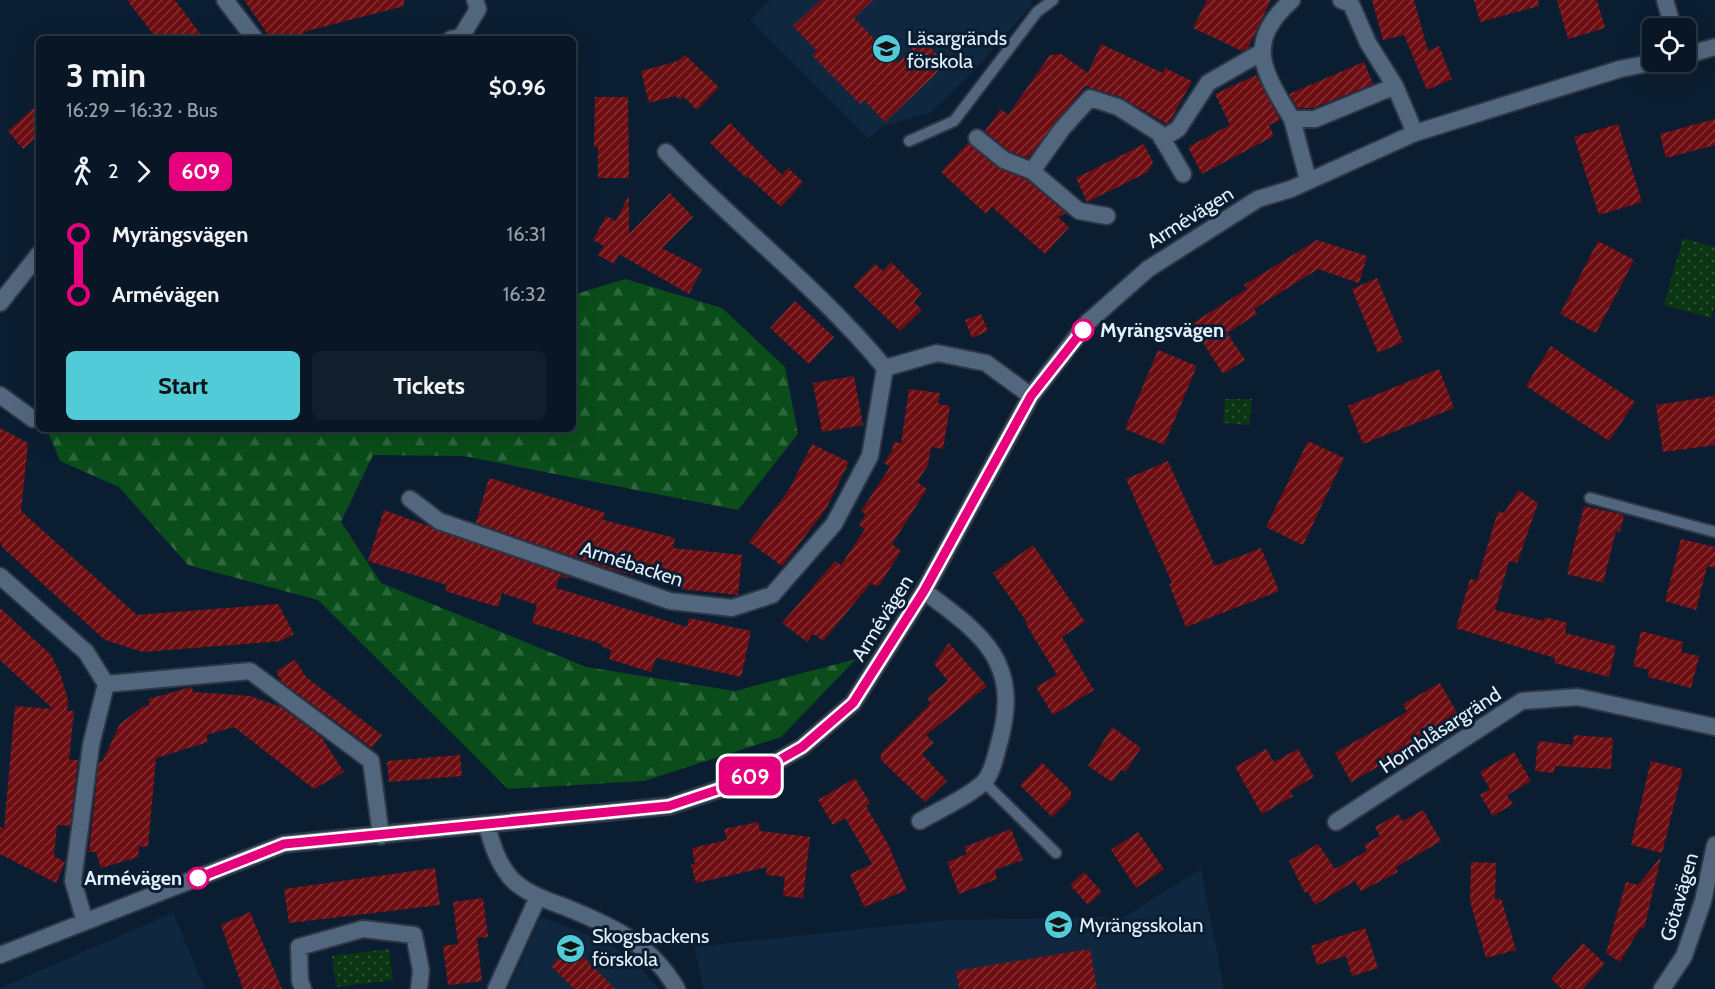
<!DOCTYPE html>
<meta charset="utf-8">
<style>
:root{--surface:#081625;--page:#111f2d;--text:#f1f3f6;--muted:#989fa7;--line:#293542;--accent:#52cbd8}
body{margin:0;font-family:Cabin,sans-serif;background:var(--page);color:var(--text);height:100vh;display:flex;flex-direction:column;font-size:22px;white-space:nowrap}
*{box-sizing:border-box;margin:0}
p{font-size:20px;color:var(--muted)}
.icon{flex:none;width:33px;height:33px;fill:none;stroke:currentColor;stroke-width:2;stroke-linecap:round;stroke-linejoin:round}
.map{position:relative;flex:1;overflow:hidden}
.sheet{position:absolute;left:36px;top:36px;width:540px;height:396px;display:flex;flex-direction:column;background:var(--surface);border-radius:9px;box-shadow:0 6px 24px #0002,0 0 0 2px var(--line)}
.sheet>*{flex:none}
.badge{padding:0 12px;border-radius:9px;font-size:21px;line-height:39px}
.tools{position:absolute;left:1642px;top:18px;display:grid;gap:12px}
.tools a{display:grid;place-items:center;width:54px;height:54px;border-radius:9px;background:var(--surface);box-shadow:0 6px 24px #0002,0 0 0 2px var(--line);font-size:30px}
.map>.badge{position:absolute;translate:-50% -50%;box-shadow:0 0 0 3px #fff}
.legs{display:flex;align-items:center;gap:9px;height:66px;padding:0 30px;font-size:20px}
.legs p{margin-inline-start:auto}
.overview{display:flex;align-items:center;justify-content:space-between;height:102px;padding:0 30px}
h1{font-size:33px;font-weight:700;line-height:45px}
.action{display:flex;gap:12px;margin-top:auto;padding:12px 30px}
.action a{flex:1;height:69px;border-radius:9px;background:var(--accent);color:#111;font-size:24px;font-weight:700;line-height:69px;text-align:center}
.action a+a{background:var(--page);color:var(--text)}
ul{padding:0 30px;list-style:none}
li{display:flex;align-items:center;gap:21px;height:60px;font-size:22px}
li i{display:grid;place-items:center;width:9px;height:100%;margin:0 8px;background:currentColor}
li i::after{content:'';width:15px;height:15px;margin:-8px;border:4px solid;border-radius:50%;background:var(--surface)}
li p{margin-inline-start:auto}
li:first-child i{background:linear-gradient(#0000 50%,currentColor 0)}
li:last-child i{background:linear-gradient(currentColor 50%,#0000 0)}
.map>svg:first-child{display:block}
</style>
<div class="map">
<svg width="1715" height="989" viewBox="0 0 1715 989">
<defs>
<pattern id="forest-firs" width="22" height="20" patternUnits="userSpaceOnUse" patternTransform="scale(1.5)"><rect width="22" height="20" fill="#0a4d1a"/><path d="M5 1l3.5 6h-7zM16 11l3.5 6h-7z" fill="#2e673c"/></pattern>
<pattern id="park-dots" width="8" height="8" patternUnits="userSpaceOnUse" patternTransform="scale(1.5)"><rect width="8" height="8" fill="#0b3613"/><path d="M2 2h.1M6 6h.1" fill="none" stroke="#2e5436" stroke-width="1.8" stroke-linecap="round"/></pattern>
<pattern id="building-hatch" width="6" height="6" patternUnits="userSpaceOnUse" patternTransform="scale(1.5)"><rect width="6" height="6" fill="#6f0e12"/><path d="M-1 1l2-2M0 6l6-6M5 7l2-2" fill="none" stroke="#833236"/></pattern>
</defs>
<rect width="100%" height="100%" fill="#0b1e31"/>
<path fill="#0f2840" d="M770 0H1031L1032 4 968 77 930 113 882 126 869 139 750 20Z
M1201 869 1224 989H704L694 947 948 920 1124 917Z
M173 913 205 989H0V988Z
M541 917 601 940 630 957 659 989H508Z"/>
<path fill="url(#forest-firs)" d="M625 279 722 308 785 367 798 434 738 510 464 456 373 455 341 522 381 583 586 667 735 691 856 659 781 737 644 781 508 789 318 600 188 565 119 487 60 461 48 432 52 429H573V295Z"/>
<path fill="url(#park-dots)" d="M1683 238 1715 247V304L1711 318 1664 305Z
M1225 399H1252L1249 425 1223 423Z
M389 949 393 980 336 987 332 956Z"/>
<path fill="url(#building-hatch)" d="M127 0H175L204 39H157Z
M244 0H404V6L303 32 307 39H271Z
M821 0H873L854 18 897 63 922 39 946 64 885 122 864 100 860 104 812 55 817 51 793 26Z
M1207 0H1271L1248 48 1242 51 1193 28Z
M1372 0H1414L1428 51 1439 46 1452 79 1427 90 1404 35 1383 40Z
M1474 0H1538L1539 6 1480 22Z
M1557 0H1597L1605 28 1568 39Z
M1101 44 1163 73 1165 68 1192 81 1170 121 1167 124 1121 97 1085 86 1028 158 1009 151 985 131 1001 109 1008 115 1050 55 1061 54 1088 73Z
M685 55 719 87 697 110 683 96 680 100 676 96 649 103 641 71 678 61Z
M1364 62 1373 84 1313 108H1298L1289 94Z
M1256 75 1280 120 1269 125 1274 136 1202 174 1188 147 1230 125 1215 94Z
M595 97H628L629 178H598V147H594Z
M39 103V135L23 149 8 131Z
M1715 119V145L1666 158 1660 134Z
M730 123 782 175 788 168 803 182 781 207 747 176 746 178 710 143Z
M1618 124 1642 202 1599 215 1574 137Z
M968 143 998 168 1027 180 1066 213 1058 217 1069 227 1045 254 992 207 986 214 941 172Z
M1144 144 1153 162 1148 172 1087 202 1076 178Z
M670 193 693 217 662 248 702 269 689 294 619 254 614 264 598 255 604 246 593 240 606 216 616 221 629 195V234Z
M1317 240 1367 256 1359 283 1318 269 1254 309 1257 314 1227 333 1245 360 1223 374 1191 324 1247 289 1244 285Z
M1598 241 1634 260 1596 333 1560 314Z
M891 262 922 293 914 302 922 310 900 331 853 286 875 264 883 271Z
M1377 278 1403 342 1378 353 1352 289Z
M795 301 834 337 809 364 770 328Z
M981 314 988 331 972 338 965 320Z
M1551 346 1635 402 1609 441 1526 386Z
M1158 350 1197 366 1164 445 1125 429Z
M1439 369 1454 408 1363 444 1348 406Z
M854 376 863 425 822 432 813 383Z
M909 389 940 393 938 404 950 406 943 449 931 447 928 465 917 482 927 489 892 544 901 551 878 587 871 583 823 641 813 634 807 642 782 623 835 561 841 565 865 529 859 525 866 514 861 511 890 467 884 463 892 451 894 442 901 443Z
M1715 396V445L1663 452 1656 405Z
M0 428 28 443 21 511 137 615 278 604 294 634 281 641 143 652 105 640 3 548 0 542Z
M1308 441 1344 458 1303 545 1266 527Z
M812 444 849 462 826 509 782 566 749 542 789 490Z
M1168 461 1215 566 1261 548 1279 591 1186 627 1169 584 1172 583 1126 479Z
M489 478 605 513 603 520 675 538 673 548 742 555 738 595 681 589V587L613 570 476 523Z
M1519 490 1538 503 1517 563 1509 561 1495 610 1544 621 1545 617 1567 623 1565 633 1616 646 1609 677 1554 663 1555 658 1456 628 1470 579 1477 581 1498 511 1504 513Z
M1584 506 1624 515 1620 532 1616 531 1603 583 1567 574Z
M384 510 571 578 559 577 556 588 687 627 689 618 751 631 741 677 656 658 651 672 609 659 611 650 601 646 602 644 532 623 537 605 502 593 498 607 445 591 447 585 368 561Z
M1681 539 1715 547V568L1707 566 1696 610 1665 601Z
M1033 545 1085 622 1062 637 1094 690 1053 715 1036 687 1057 675 1025 623 1027 622 993 573Z
M0 608 51 655 61 676 68 701 67 711H74L69 760H78L70 826 57 825 54 856 65 862 56 883 0 854V827L4 829 15 706 53 709 0 660Z
M1641 631 1683 642 1681 652 1699 656 1691 688 1648 677 1649 670 1633 666Z
M949 643 987 686 926 735 934 743 922 754 947 781 925 802 881 760V753L931 703 927 698 948 681 934 664Z
M295 660 306 677 382 735 372 748 282 682 276 671Z
M1440 683 1461 720 1351 782 1335 753 1407 712 1403 704Z
M192 687 193 692 250 696 281 707 322 738 344 772 314 789 234 727 206 735 208 742 156 758 148 847 139 846 138 857 101 868 96 852H89L99 762H102L120 724 142 707 150 705 148 699Z
M1112 727 1141 748 1125 772 1121 770 1112 782 1088 766Z
M1574 735 1613 738 1611 769 1555 766 1554 773 1535 771 1538 741 1573 745Z
M1266 749 1274 762 1298 749 1314 777 1290 791 1293 796 1262 814 1235 767Z
M1514 752 1531 781 1507 795 1513 804 1493 816 1480 795 1490 789 1480 772Z
M460 755 462 776 389 782 387 761Z
M1651 761 1683 769 1662 853 1631 845Z
M1042 763 1071 791V798L1052 817 1020 785Z
M855 778 870 803 866 806 888 844 907 890 864 907 850 874 872 864 845 818 833 825 818 800Z
M1423 810 1441 841 1396 867 1398 872 1361 891 1355 881 1315 905 1308 892 1305 893 1289 861 1318 844 1335 869 1367 851 1364 845 1380 836 1375 827 1398 814 1403 821Z
M758 822 760 831 810 837 803 898 783 896 785 877 766 875 767 867 696 883 691 865 695 864 692 848 727 840 724 829Z
M1011 829 1023 860 995 870 997 879 959 894 947 862 967 854 964 847Z
M1138 832 1164 869 1136 888 1111 850Z
M1661 857 1644 929 1640 928 1620 962 1606 953 1626 882 1638 885Z
M1471 862 1496 863 1495 900 1501 898 1516 950 1486 958 1470 901Z
M435 868 440 905 289 923 284 889Z
M1084 872 1102 892 1088 905 1070 885Z
M483 898 488 937 477 938 482 981 448 985 443 946 458 944 453 902Z
M250 912 282 989H243L221 925Z
M1365 928 1378 968 1352 976 1346 956 1317 965 1311 946Z
M1583 943 1605 964 1583 989H1562L1551 979Z
M572 945 615 989H574L551 966Z
M1090 949 1097 989H959L956 971Z"/>
<g fill="none" stroke-linecap="round" stroke-linejoin="round">
<defs>
<path id="service" d="M909 141 954 121 1037 12 1053 0
M1590 498 1715 532
M984 782 1056 853"/>
<path id="minor" d="M225 0 255 39
M1292 0C1244 43 1263 71 1292 119H1315L1395 86 1415 133
M1341 0 1351 4 1368 43 1395 86
M1665 0 1673 28
M451 39 461 37 478 9 475 0
M1686 55 1715 47
M1292 119 1308 180
M977 138 1004 160 1032 171
M1162 139 1178 129 1208 83 1260 53
M666 152C737 226 820 289 885 368
M1107 216 1079 211 1032 171 1062 129 1090 98 1118 107 1159 133 1183 174
M0 303 39 254
M0 395 33 419
M410 499 439 521 670 601 732 608 772 595 834 524 870 456 885 368 937 353 986 363 1031 396
M0 576 86 652 106 684
M920 821C939 810 968 797 983 783 993 774 996 753 1000 740 1021 661 982 634 924 591
M1336 822 1522 701 1578 697 1715 727
M487 826C492 844 497 861 509 876 522 892 546 900 565 907 612 926 650 943 677 989
M85 922 73 881 91 745 106 684 250 671 371 761 381 836
M0 955 284 844 669 806 741 782 802 747 853 703 924 591 1031 396 1088 322 1148 269 1258 199 1291 189 1415 133 1620 69 1655 62
M303 989 300 981 299 947 363 929 414 935 421 970 419 989
M496 989 538 897
M1662 989 1684 956 1703 901 1715 845"/>
</defs>
<use href="#service" stroke="#2e3646" stroke-width="14"/>
<use href="#minor" stroke="#2e3646" stroke-width="20"/>
<use href="#service" stroke="#52677e" stroke-width="10"/>
<use href="#minor" stroke="#52677e" stroke-width="16"/>
</g>
<g fill="none" stroke-linecap="round" stroke-linejoin="round">
<defs>
<path id="line-1" d="M198 878 284 844 669 806 741 782 802 747 853 703 924 591 1031 396 1083 330"/>
</defs>
<use href="#line-1" stroke="#fff" stroke-width="14"/>
<use href="#line-1" stroke="#e6007e" stroke-width="9"/>
</g>
<defs>
<symbol id="school-disc" viewBox="-11 -11 22 22"><circle r="9.5" fill="#52cbd8" stroke="#0b1e31"/><path d="M0-5L7-2L0 1L-7-2ZM-4 1L0 2.5L4 1V4Q0 6-4 4Z" fill="#111"/></symbol>
</defs>
<g fill-rule="evenodd">
<use href="#school-disc" x="870" y="32" width="33" height="33"/>
<use href="#school-disc" x="1042" y="908" width="33" height="33"/>
<use href="#school-disc" x="554" y="932" width="33" height="33"/>
</g>
<g fill="#fff" stroke="#e6007e" stroke-width="3">
<circle cx="1083" cy="330" r="10"/>
<circle cx="198" cy="878" r="10"/>
</g>
<g text-anchor="middle" dominant-baseline="central" stroke-width="6" stroke-linejoin="round" paint-order="stroke">
<g font-size="20" fill="#e4f1fe" stroke="#0b1e31" text-anchor="start">
<text x="907" y="38">Läsargränds<tspan x="907" dy="23">förskola</tspan></text>
<text x="1079" y="925">Myrängsskolan</text>
<text x="592" y="936">Skogsbackens<tspan x="592" dy="23">förskola</tspan></text>
</g>
<g font-size="20" fill="#e4f1fe" stroke="#0b1e31">
<text transform="translate(1190 217) rotate(-32)">Armévägen</text>
<text transform="translate(632 564) rotate(18)">Armébacken</text>
<text transform="translate(882 618) rotate(-58)">Armévägen</text>
<text transform="translate(1440 730) rotate(-33)">Hornblåsargränd</text>
<text transform="translate(1679 897) rotate(-74)">Götavägen</text>
</g>
<g font-size="20" font-weight="bold" fill="#e4f1fe" stroke="#0b1e31" text-anchor="start">
<text x="1100" y="330">Myrängsvägen</text>
<text x="182" y="878" text-anchor="end">Armévägen</text>
</g>
</g>
</svg>
<div class="tools">
<a><svg class="icon" aria-label="locate" viewBox="0 0 24 24"><circle cx="12" cy="12" r="6"/><path d="M12 2v4M12 18v4M2 12h4M18 12h4"/></svg></a>
</div>
<b class="badge" style="left:750px;top:776px;background:#e6007e;color:#fff">609</b>
<section class="sheet">
<div class="overview"><div><h1>3 min</h1><p>16:29 – 16:32 · Bus</p></div><b>$0.96</b></div>
<div class="legs"><svg class="icon" aria-label="walk" viewBox="0 0 24 24"><circle cx="13" cy="4" r="2"/><path d="M13 8l-2 6 4 7M11 14l-3 7M7 12l3-4h3l4 4"/></svg>2<svg class="icon" aria-label="forward" viewBox="0 0 24 24"><path d="M9 5l7 7-7 7"/></svg><b class="badge" style="background:#e6007e;color:#fff">609</b></div>
<ul>
<li><i style="color:#e6007e"></i><b>Myrängsvägen</b><p>16:31</p></li>
<li><i style="color:#e6007e"></i><b>Armévägen</b><p>16:32</p></li>
</ul>
<div class="action"><a>Start</a><a>Tickets</a></div>
</section>
</div>
